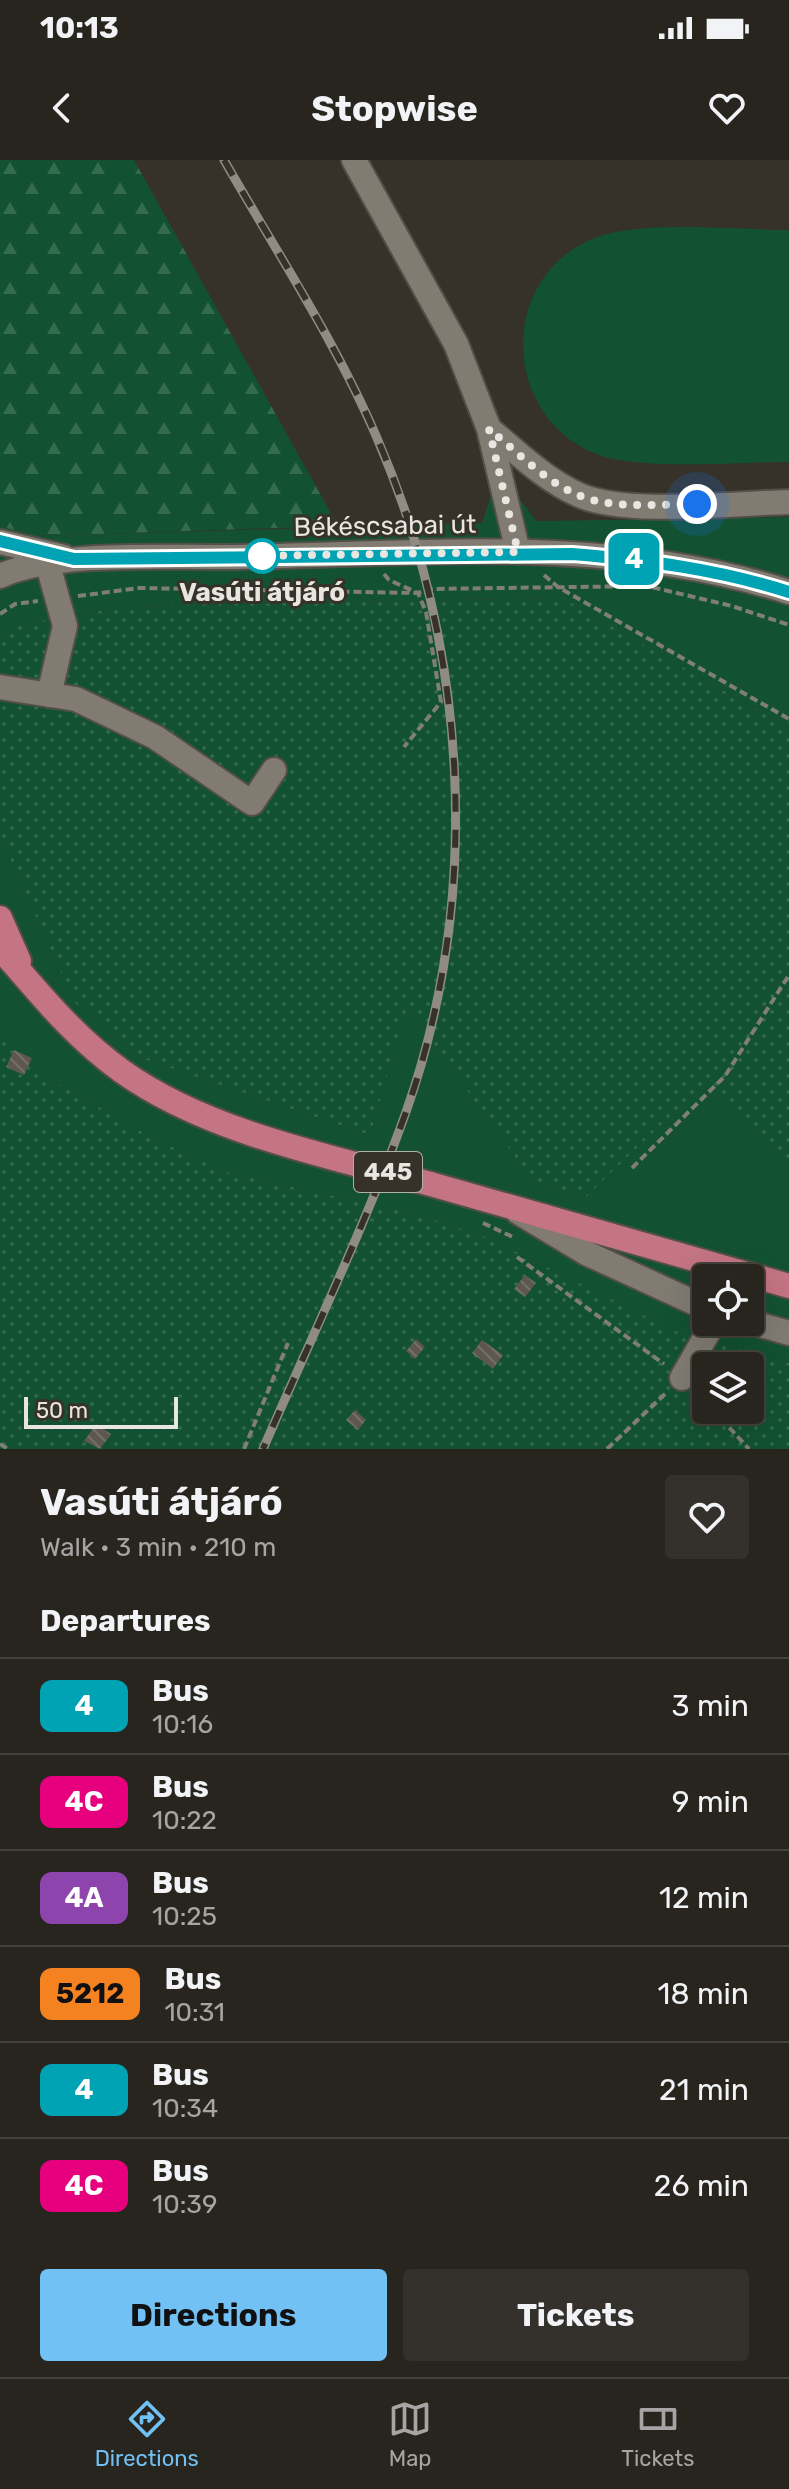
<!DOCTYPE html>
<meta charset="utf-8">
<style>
:root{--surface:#28251f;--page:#34312c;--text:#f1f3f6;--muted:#a5a5a4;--line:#44423d;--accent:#71c1f5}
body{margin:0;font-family:Rubik,sans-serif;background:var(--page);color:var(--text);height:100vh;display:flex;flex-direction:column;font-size:30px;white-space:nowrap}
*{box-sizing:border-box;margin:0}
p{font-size:26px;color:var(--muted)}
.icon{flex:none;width:44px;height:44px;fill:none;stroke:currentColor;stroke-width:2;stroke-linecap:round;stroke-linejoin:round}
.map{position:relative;height:1289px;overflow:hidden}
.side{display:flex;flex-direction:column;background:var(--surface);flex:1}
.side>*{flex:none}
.badge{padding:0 16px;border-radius:12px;font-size:28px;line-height:52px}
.controls{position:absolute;left:692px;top:1104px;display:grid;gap:16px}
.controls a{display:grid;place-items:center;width:72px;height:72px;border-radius:8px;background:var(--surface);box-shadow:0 8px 32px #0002,0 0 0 2px var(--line);font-size:40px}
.scale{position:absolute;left:24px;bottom:20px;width:154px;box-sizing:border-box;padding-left:8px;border:4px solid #e9e6e1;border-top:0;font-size:22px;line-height:28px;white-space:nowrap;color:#e9e6e1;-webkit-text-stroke:6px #363129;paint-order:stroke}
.you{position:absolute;width:40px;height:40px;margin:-20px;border:6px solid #fff;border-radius:50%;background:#1a73e8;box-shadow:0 0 0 12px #1a73e833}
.map>.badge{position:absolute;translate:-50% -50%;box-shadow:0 0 0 4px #fff}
h2{padding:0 40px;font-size:30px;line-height:72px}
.round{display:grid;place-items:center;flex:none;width:84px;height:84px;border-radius:8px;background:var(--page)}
.head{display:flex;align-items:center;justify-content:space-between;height:136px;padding:0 40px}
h1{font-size:38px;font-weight:700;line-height:60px}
.action{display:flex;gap:16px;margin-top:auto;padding:16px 40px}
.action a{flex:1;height:92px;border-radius:8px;background:var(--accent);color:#111;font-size:32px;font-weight:700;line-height:92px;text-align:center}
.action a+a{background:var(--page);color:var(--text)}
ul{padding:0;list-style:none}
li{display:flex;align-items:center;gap:24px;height:96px;padding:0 40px;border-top:2px solid var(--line)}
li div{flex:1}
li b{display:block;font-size:30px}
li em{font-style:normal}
li .badge{min-width:88px;font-weight:700;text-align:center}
.status{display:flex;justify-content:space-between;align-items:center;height:56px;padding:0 40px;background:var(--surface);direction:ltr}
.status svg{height:22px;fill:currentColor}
header{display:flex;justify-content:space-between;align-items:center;height:104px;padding:0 40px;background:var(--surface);font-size:36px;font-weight:700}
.menu{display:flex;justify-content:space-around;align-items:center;height:112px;border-top:2px solid var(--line);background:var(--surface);font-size:22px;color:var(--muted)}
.menu a{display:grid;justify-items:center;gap:4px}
.menu .active{color:var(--accent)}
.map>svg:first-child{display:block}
</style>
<div class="status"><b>10:13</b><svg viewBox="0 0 49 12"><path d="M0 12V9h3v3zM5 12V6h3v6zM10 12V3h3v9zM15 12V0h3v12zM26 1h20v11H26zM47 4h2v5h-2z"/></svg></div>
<header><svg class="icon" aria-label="back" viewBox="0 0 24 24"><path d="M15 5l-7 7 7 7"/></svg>Stopwise<svg class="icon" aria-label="heart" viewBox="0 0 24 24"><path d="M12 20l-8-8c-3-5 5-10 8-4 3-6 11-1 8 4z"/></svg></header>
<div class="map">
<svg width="789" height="1289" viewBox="0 0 789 1289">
<defs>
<pattern id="forest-firs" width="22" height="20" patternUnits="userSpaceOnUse" patternTransform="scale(2)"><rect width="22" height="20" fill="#125232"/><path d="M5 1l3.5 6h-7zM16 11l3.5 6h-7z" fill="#346b4f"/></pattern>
<pattern id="park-dots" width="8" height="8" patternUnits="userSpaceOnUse" patternTransform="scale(2)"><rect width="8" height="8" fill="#125232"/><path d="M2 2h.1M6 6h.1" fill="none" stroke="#346b4f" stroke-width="1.8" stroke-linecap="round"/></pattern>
<pattern id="building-back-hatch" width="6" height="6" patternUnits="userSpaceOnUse" patternTransform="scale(2)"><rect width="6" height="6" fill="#5d574f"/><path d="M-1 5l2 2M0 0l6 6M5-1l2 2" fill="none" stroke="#746f68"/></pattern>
</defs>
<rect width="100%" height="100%" fill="#363129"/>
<path fill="#125232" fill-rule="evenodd" d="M789 70V302C740 302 645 310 602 296 503 263 495 122 590 80 637 59 736 70 789 70Z
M512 328 536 361 789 357V568L561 438 127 446 14 466 0 482V366L35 376 482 363 492 332Z
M0 676 75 843 147 900 370 975 407 847 532 1020 584 1038 702 925 789 1003V1203L675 1171 488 1078 422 1056 226 1012 151 977 51 920 0 871ZM706 1118H750V1162H706Z"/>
<path fill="url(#forest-firs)" d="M0 0H134L338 366 35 376 0 366Z"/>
<path fill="url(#park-dots)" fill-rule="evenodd" d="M562 438 789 568V1003L702 925 585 1038 532 1020 407 847 370 975 147 900 75 843 0 676V482L14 466 127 446Z
M0 871 51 920 151 977 226 1012 422 1056 488 1078 675 1171 789 1203V1289H0ZM706 1206H750V1250H706Z"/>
<path fill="url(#building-back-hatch)" d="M14 890 32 898 24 915 6 907Z
M525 1115 536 1123 525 1137 514 1129Z
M416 1179 425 1187 415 1199 406 1191Z
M482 1180 503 1195 493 1209 472 1193Z
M355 1250 366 1260 358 1270 346 1260Z
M96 1264 111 1274 100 1289 84 1281Z"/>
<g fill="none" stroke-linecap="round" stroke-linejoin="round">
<defs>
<path id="minor" d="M354 0 456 184 489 269 518 392
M489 269C517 292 545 320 579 335 626 356 735 343 789 342
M0 382 64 397
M48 405 65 466 49 535
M0 416C57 390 170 398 235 397 419 394 611 374 789 432
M0 527 76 539 155 577 252 643 274 610
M518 1052 586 1093 706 1148
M750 1162 789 1173
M682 1218 714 1162"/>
<path id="major" d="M0 758 19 801
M0 788C39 833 74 877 123 912 209 973 333 997 434 1025 553 1058 670 1093 789 1126"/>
</defs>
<use href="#minor" stroke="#524e48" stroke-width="28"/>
<use href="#major" stroke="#524e48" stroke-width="28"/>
<path stroke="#817d77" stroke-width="4" stroke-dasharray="8 4" stroke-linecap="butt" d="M384 414 389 420 418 433 426 452 441 542 404 587
M544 415 558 427 789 559
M78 436 139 428 418 433 428 429 647 426 732 446 789 465
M0 454 15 444 38 441
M632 1008 725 916 789 815
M483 1063 515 1078
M517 1097 664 1204
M697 1234 706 1243
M713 1250 749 1289
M0 1284 8 1289
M244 1289 288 1183
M607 1289 666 1233"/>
<use href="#minor" stroke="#817b72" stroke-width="24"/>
<use href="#major" stroke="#c47482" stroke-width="24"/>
<defs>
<path id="rail" d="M224 0C276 91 336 182 377 278 468 489 483 734 406 952 365 1067 311 1178 263 1289"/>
</defs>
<use href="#rail" stroke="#908c85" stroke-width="9"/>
<use href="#rail" stroke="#363129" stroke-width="6" stroke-dasharray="18" stroke-linecap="butt"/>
</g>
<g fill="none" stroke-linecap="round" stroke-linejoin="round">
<defs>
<path id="line" d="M0 381 74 399 572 394C647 400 717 409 789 432"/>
</defs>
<use href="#line" stroke="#fff" stroke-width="18"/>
<use href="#line" stroke="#00a3b4" stroke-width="12"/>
<path stroke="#e9e6e1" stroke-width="8" stroke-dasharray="0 14.4" d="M262 396H251L518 392 489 269C521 295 555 332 597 341 629 348 665 344 697 344"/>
</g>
<circle fill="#fff" stroke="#00a3b4" stroke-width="4" cx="262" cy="396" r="16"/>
<g text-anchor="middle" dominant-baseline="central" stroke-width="6" stroke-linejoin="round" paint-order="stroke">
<rect fill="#363129" stroke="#b3b0aa" stroke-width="2" x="354" y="992" width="68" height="40" rx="6"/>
<g font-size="24" font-weight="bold" fill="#e9e6e1">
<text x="388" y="1012">445</text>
</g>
<g font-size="26" fill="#e9e6e1" stroke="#363129">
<text transform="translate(385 366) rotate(-1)">Békéscsabai út</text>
</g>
<g font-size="26" font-weight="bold" fill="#e9e6e1" stroke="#363129">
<text x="262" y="432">Vasúti átjáró</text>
</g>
</g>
</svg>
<div class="controls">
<a><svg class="icon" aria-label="locate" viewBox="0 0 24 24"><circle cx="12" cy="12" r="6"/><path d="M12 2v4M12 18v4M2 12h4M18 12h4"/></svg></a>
<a><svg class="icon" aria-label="layers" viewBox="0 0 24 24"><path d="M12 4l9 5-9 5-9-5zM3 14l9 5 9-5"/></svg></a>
</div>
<div class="scale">50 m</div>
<div class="you" style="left:697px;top:344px"></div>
<b class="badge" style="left:634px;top:399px;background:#00a3b4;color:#fff">4</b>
</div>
<section class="side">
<div class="head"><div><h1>Vasúti átjáró</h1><p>Walk · 3 min · 210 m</p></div><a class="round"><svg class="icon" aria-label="heart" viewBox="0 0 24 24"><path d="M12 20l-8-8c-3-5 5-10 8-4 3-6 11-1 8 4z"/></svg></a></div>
<h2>Departures</h2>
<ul>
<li><span class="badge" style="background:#00a3b4;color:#fff">4</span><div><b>Bus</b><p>10:16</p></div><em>3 min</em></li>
<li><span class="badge" style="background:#e6007e;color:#fff">4C</span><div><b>Bus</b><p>10:22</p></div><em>9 min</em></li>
<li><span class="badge" style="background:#8e44ad;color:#fff">4A</span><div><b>Bus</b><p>10:25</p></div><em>12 min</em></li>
<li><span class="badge" style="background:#f58220;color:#111">5212</span><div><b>Bus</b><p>10:31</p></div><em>18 min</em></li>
<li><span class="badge" style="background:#00a3b4;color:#fff">4</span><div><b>Bus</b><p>10:34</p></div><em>21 min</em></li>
<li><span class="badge" style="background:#e6007e;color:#fff">4C</span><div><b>Bus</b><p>10:39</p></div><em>26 min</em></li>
</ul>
<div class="action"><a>Directions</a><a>Tickets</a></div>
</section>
<nav class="menu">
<a class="active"><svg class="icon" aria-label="directions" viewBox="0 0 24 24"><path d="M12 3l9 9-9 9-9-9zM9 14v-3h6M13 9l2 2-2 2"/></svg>Directions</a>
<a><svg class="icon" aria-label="map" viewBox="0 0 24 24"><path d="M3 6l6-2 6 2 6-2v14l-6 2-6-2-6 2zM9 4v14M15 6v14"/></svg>Map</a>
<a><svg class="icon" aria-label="tickets" viewBox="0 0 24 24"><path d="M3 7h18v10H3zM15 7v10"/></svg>Tickets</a>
</nav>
